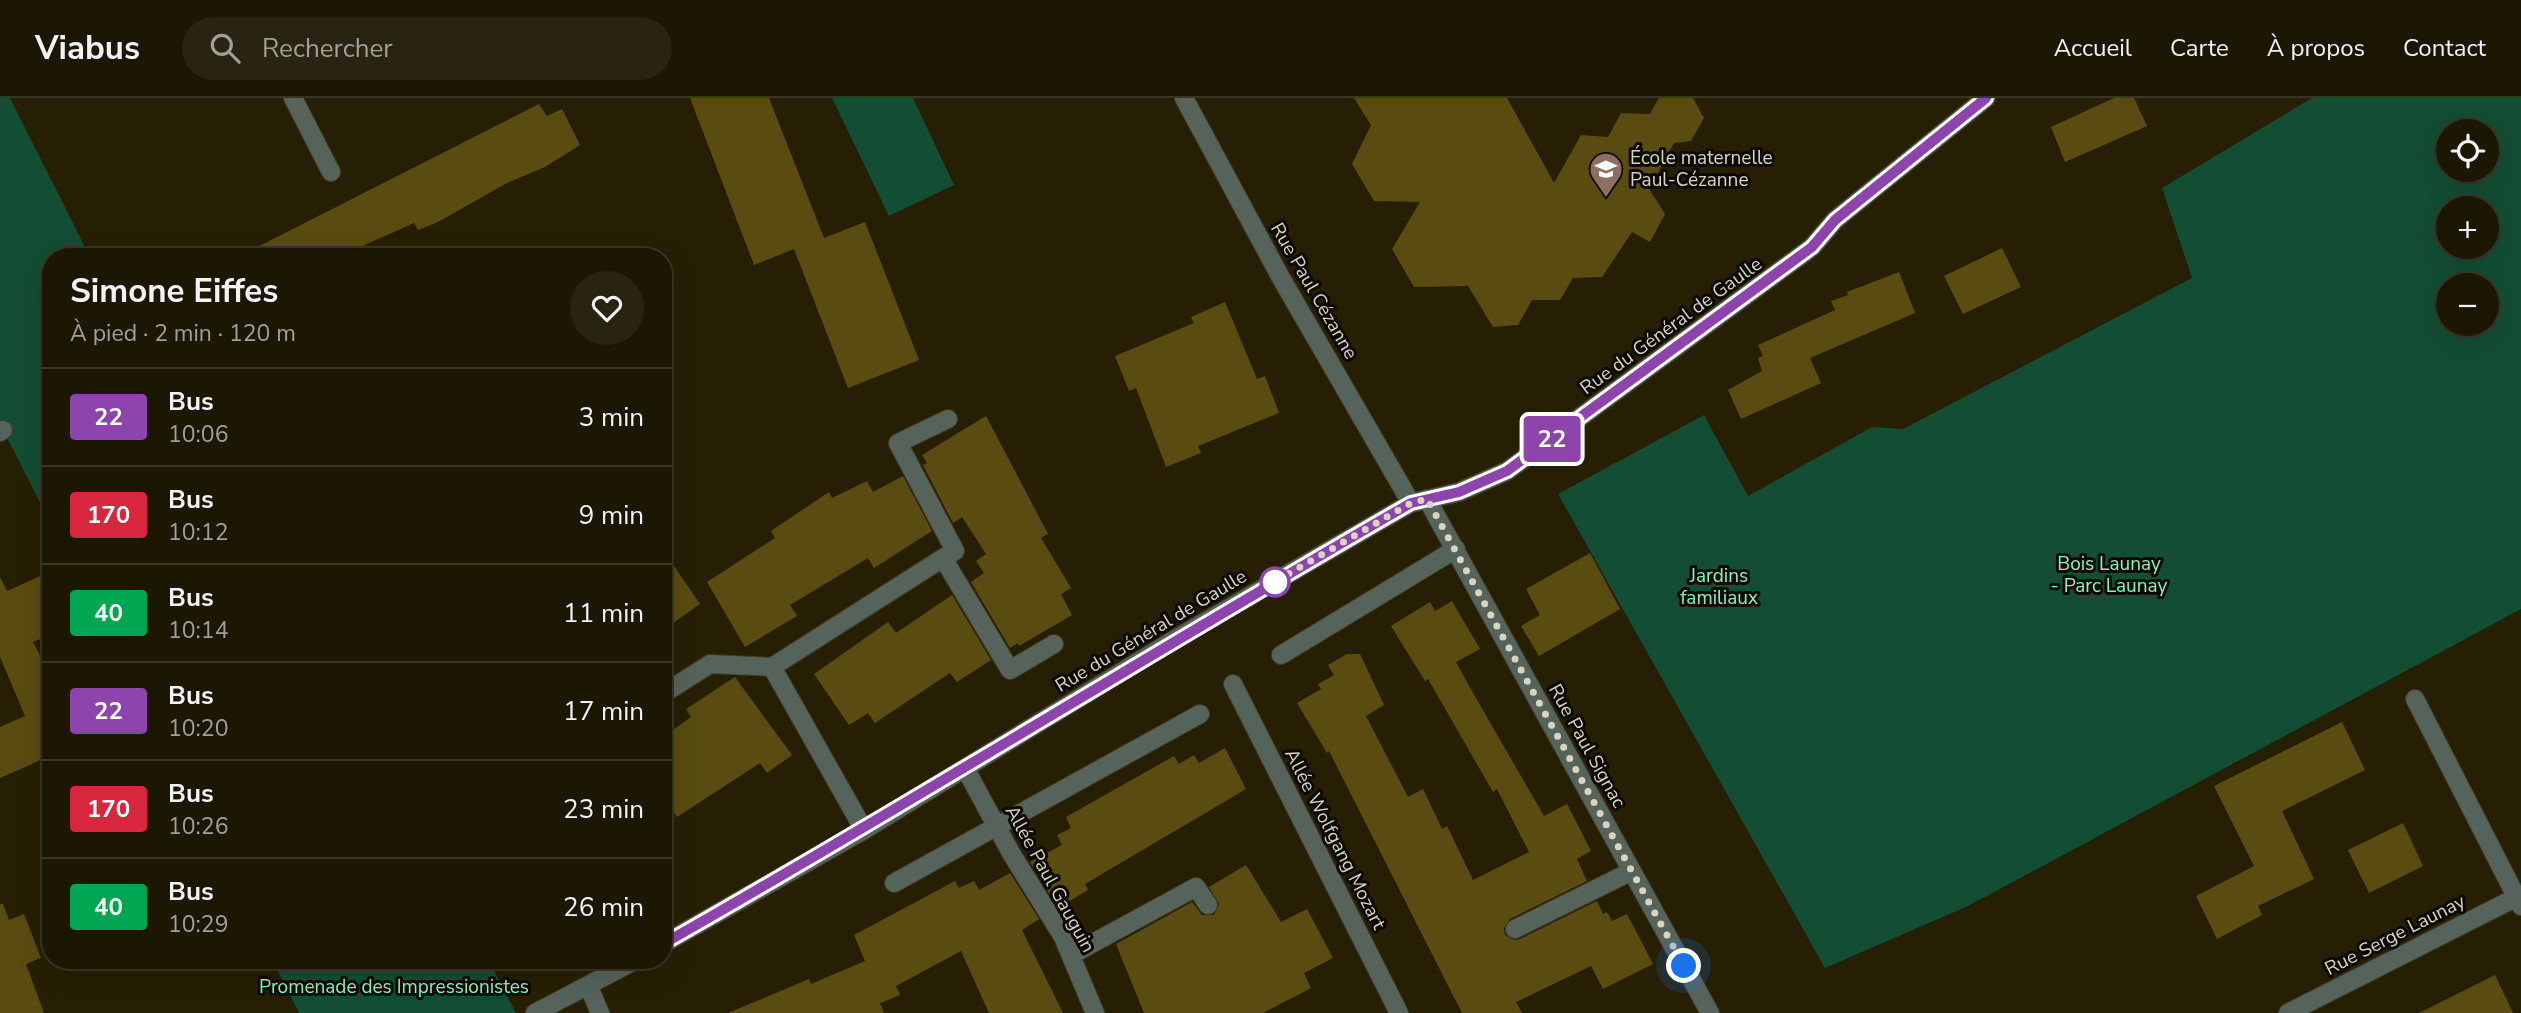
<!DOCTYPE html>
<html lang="fr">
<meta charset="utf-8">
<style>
:root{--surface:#1c1702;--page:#292411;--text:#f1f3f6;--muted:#a09f99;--line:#3a3624}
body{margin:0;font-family:"Nunito Sans",sans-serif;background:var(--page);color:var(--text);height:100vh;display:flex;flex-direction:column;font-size:26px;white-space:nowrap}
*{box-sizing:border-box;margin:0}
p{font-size:23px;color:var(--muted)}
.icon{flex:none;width:38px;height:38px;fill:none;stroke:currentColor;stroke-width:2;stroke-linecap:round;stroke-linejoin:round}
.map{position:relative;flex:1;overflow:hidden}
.details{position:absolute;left:42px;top:150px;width:630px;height:721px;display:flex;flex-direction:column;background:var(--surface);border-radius:28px;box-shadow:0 7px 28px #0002,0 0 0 2px var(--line)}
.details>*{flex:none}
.badge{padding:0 14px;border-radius:5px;font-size:24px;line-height:46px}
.tools{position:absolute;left:2436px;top:21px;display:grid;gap:14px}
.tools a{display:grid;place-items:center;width:63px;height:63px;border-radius:50%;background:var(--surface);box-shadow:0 7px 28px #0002,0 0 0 2px var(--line);font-size:35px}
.you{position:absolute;width:35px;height:35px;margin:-18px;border:5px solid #fff;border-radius:50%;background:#1a73e8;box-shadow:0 0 0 10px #1a73e833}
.map>.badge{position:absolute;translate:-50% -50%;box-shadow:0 0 0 4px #fff}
.round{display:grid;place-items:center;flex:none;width:74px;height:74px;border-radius:37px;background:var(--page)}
.head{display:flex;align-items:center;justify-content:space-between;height:119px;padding:0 28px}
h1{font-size:33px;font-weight:700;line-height:52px}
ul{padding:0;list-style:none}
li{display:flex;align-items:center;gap:21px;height:98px;padding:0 28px;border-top:2px solid var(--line)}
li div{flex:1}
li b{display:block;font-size:26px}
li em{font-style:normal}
li .badge{min-width:77px;font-weight:700;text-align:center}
header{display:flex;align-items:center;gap:42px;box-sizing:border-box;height:98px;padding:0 35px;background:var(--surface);border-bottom:2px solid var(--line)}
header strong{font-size:33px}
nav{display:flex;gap:38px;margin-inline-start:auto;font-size:24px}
.search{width:490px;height:63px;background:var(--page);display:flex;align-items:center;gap:18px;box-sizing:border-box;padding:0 24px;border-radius:38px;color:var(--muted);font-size:26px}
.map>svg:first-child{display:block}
</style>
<header>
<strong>Viabus</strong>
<div class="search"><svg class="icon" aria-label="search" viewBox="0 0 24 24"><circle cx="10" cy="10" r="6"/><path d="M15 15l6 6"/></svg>Rechercher</div>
<nav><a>Accueil</a><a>Carte</a><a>À propos</a><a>Contact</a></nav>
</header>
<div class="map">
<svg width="2521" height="915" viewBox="0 0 2521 915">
<rect width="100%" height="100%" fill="#261f03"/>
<path fill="#134d34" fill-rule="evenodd" d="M0 0H10L90 159H51V426L0 326Z
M832 0H913L954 87 889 118Z
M2312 0H2521V511L1968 808 1825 870 1558 396 1704 317 1748 398 1872 329 1903 331 2192 180 2162 90ZM2448 33H2487V72H2448ZM2448 110H2487V149H2448ZM2487 187V226H2448V187Z
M273 863H489L516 915H299Z"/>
<path fill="#5a4c10" d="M690 0H769L824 140 865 124 919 262 848 290 794 151 754 167Z
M1354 0H1507L1554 85 1581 37 1608 39 1621 15 1650 16 1659 0H1693L1704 20 1691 43 1674 45 1649 91 1665 116 1650 144 1632 134 1602 179 1573 180 1560 202H1532L1518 227 1493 229 1468 188 1414 189 1392 151 1420 104 1374 103 1352 66 1371 27Z
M2114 0H2134L2147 28 2065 64 2051 29Z
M539 6 547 18 562 11 580 47 545 69 507 85 436 125 418 132 414 125 360 149 365 159H238Z
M2002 150 2021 189 1963 216 1944 178Z
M1899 174 1915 215 1810 260 1821 285 1741 321 1728 292 1762 273 1758 260 1763 258 1758 247 1835 212 1831 203 1848 197 1847 194Z
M1225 204 1257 281 1265 278 1279 315 1198 348 1201 355 1166 369 1136 290 1129 293 1115 258 1194 225 1191 219Z
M986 318 1048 436 1041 440 1071 490 1061 496 1072 517 1019 548 1018 545 1010 550 971 484 984 475 976 463 986 456 962 419 953 425 923 367 927 365 922 357Z
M903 378 932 433 874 470 868 460 790 507 797 518 745 549 707 484 775 440 771 433 829 394 832 400 867 383 873 394Z
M663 452 700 506 663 532Z
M1590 455 1620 511 1539 558 1521 528 1540 517 1526 491Z
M43 477 51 494V537L33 544 51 579V677L43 661 0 680V629L25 618 0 559V479L7 493Z
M952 497 991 562 957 584 950 575 875 625 868 615 849 627 814 576 888 524 896 535Z
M1452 503 1480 551 1456 564 1473 595 1544 718 1567 706 1591 753 1577 761 1587 783 1510 821 1504 830 1505 837 1514 842 1520 841 1597 803 1603 816 1607 814 1612 823 1627 816 1653 866 1603 891 1591 868 1516 904 1522 915H1462L1329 653 1327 655 1297 605 1321 591 1318 586 1334 577 1328 567 1347 556H1360L1384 607 1366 618 1408 699 1423 691 1442 731 1447 728 1473 782 1529 754 1497 691 1493 694 1428 581 1425 583 1391 528 1430 504 1435 513Z
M735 579 792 657 767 675 760 665 677 719 663 698V639L691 619 686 611Z
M2342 624 2365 672 2282 713 2314 781 2258 808 2262 817 2217 841 2196 798 2254 768 2214 688Z
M1225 650 1246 691 1085 786 1088 792 1058 810 1030 764 1062 747 1057 737 1071 730 1066 719 1174 658 1179 666 1194 657 1199 665Z
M2403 725 2423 768 2369 795 2348 752Z
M1246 767 1281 824 1307 811 1333 860 1304 875 1311 890 1263 915H1144L1116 846 1192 804 1202 817H1214L1219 806 1209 789Z
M1010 775 1039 821 1022 832 1063 915H989L961 853 896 888 900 897 880 905 884 915H728L809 881 811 886 865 863 854 837 955 783 959 790 974 783 979 792Z
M0 806H3L9 822 24 816 41 860 26 866 44 915H0Z
M2495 877 2513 915H2419Z"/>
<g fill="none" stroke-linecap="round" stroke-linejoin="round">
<defs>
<path id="minor" d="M293 0 331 74
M1184 0 1281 180 1411 405
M948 321 898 345 955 453 943 460 1010 572 1054 546
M0 334 3 332
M1427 401 1710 915
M1281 557 1456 451
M1233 586 1399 915
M663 596 710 566 772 569
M2415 601 2521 808
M965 670 1011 755 1063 839 1095 915
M864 732 772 569 943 460
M894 785 1200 616
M1515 831 1632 773
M663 846 864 732 1177 540 1411 405 1459 394 1507 373 1812 149 1835 122 1986 0
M1071 857 1196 789 1208 807
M589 889 600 915
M535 915 634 863
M2288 915 2521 797"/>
</defs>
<use href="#minor" stroke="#423c22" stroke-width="20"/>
<use href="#minor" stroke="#56635b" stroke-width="18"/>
</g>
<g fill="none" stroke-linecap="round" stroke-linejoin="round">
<defs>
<path id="line" d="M663 846C915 703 1160 549 1411 405L1459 394 1507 373 1812 149 1835 122 1986 0"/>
</defs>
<use href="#line" stroke="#fff" stroke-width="16"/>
<use href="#line" stroke="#8e44ad" stroke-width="10"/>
<path stroke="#d8d4c4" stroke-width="7" stroke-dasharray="0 12.6" d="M1275 484 1271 486 1411 405 1427 401 1684 868"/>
</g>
<defs>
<symbol id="school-pin" viewBox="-11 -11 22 30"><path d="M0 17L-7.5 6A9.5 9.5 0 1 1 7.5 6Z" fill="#8d6e63" stroke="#0c0902"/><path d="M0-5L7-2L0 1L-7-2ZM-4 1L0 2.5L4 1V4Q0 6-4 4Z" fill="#fff"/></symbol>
</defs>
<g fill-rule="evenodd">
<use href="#school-pin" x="1587" y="52" width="38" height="52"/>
</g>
<circle fill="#fff" stroke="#8e44ad" stroke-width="3.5" cx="1275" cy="484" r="14"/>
<g text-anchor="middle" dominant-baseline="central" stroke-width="6" stroke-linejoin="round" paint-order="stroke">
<g font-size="19" fill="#d8d4c4" stroke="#0c0902" text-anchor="start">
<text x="1630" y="60">École maternelle<tspan x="1630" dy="22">Paul-Cézanne</tspan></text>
</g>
<g font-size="19" fill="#d8d4c4" stroke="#0c0902">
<text transform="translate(1314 193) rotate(60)">Rue Paul Cézanne</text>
<text transform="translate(1671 228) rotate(-36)">Rue du Général de Gaulle</text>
<text transform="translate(1151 533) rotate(-31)">Rue du Général de Gaulle</text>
<text transform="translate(1587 648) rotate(61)">Rue Paul Signac</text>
<text transform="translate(1335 741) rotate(63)">Allée Wolfgang Mozart</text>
<text transform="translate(1050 781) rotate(61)">Allée Paul Gauguin</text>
<text transform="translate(2395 837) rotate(-27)">Rue Serge Launay</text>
</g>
<g font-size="19" fill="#87f4bf" stroke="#0c0902">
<text x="2109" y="466">Bois Launay<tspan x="2109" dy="22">- Parc Launay</tspan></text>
<text x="1719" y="478">Jardins<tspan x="1719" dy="22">familiaux</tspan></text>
<text x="394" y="889">Promenade des Impressionistes</text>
</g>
</g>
</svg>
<div class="tools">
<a><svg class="icon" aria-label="locate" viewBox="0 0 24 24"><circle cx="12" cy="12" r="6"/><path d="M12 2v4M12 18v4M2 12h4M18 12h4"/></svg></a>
<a>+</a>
<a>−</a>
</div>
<div class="you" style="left:1684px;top:868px"></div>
<b class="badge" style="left:1552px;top:341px;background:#8e44ad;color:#fff">22</b>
<section class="details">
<div class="head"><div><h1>Simone Eiffes</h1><p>À pied · 2 min · 120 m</p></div><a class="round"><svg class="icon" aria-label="heart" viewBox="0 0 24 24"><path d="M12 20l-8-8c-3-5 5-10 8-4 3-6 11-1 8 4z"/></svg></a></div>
<ul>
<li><span class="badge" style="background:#8e44ad;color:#fff">22</span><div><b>Bus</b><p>10:06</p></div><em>3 min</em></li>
<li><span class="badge" style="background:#d7263d;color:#fff">170</span><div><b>Bus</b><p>10:12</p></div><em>9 min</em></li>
<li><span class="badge" style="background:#00a651;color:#fff">40</span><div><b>Bus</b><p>10:14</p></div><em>11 min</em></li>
<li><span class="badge" style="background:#8e44ad;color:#fff">22</span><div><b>Bus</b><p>10:20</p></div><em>17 min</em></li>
<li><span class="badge" style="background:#d7263d;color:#fff">170</span><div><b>Bus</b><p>10:26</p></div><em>23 min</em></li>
<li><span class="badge" style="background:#00a651;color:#fff">40</span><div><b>Bus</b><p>10:29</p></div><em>26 min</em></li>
</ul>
</section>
</div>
